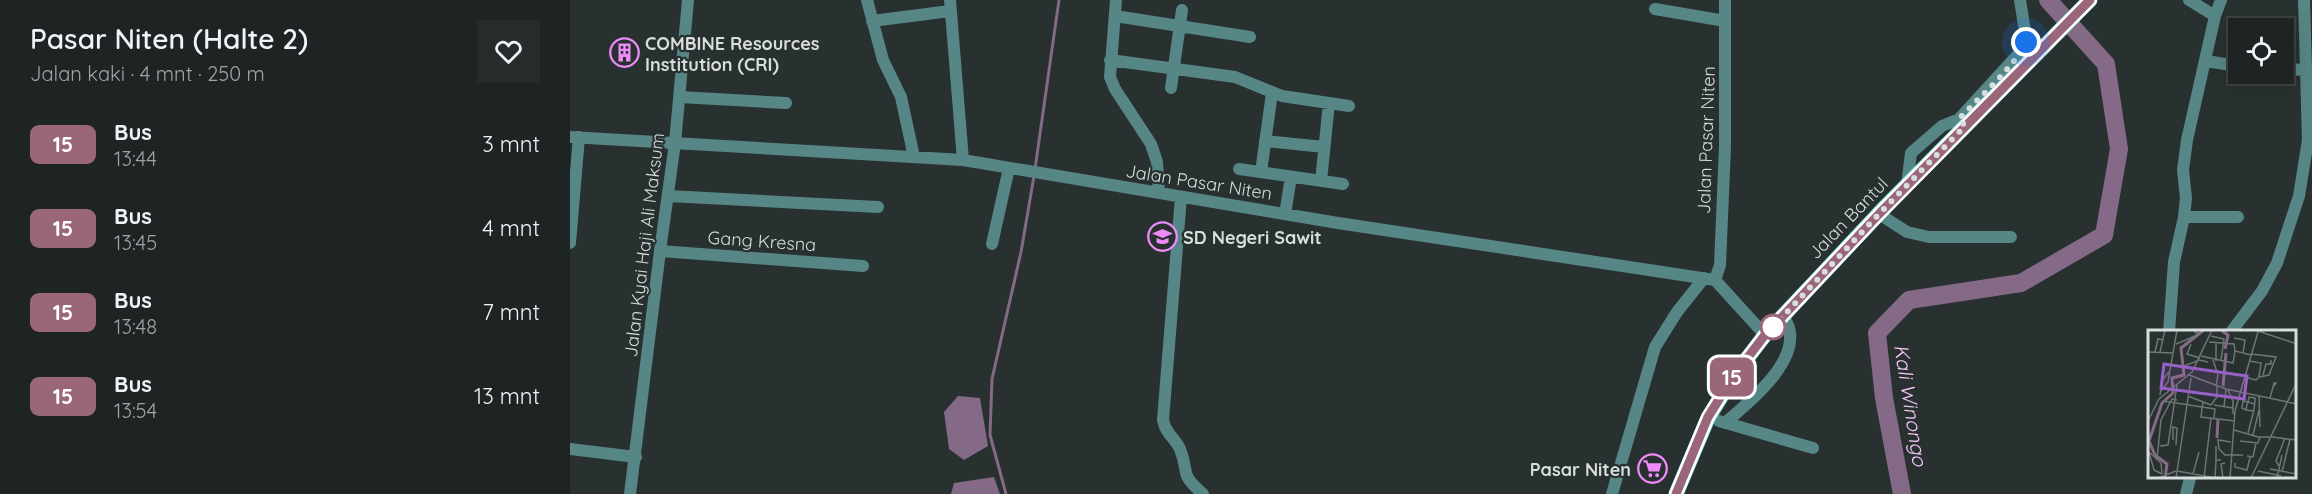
<!DOCTYPE html>
<html lang="id">
<meta charset="utf-8">
<style>
:root{--surface:#1e2424;--page:#262c2c;--text:#f1f3f6;--muted:#a1a4a6;--line:#3c4141}
body{margin:0;font-family:Quicksand,sans-serif;background:var(--page);color:var(--text);height:100vh;display:flex;flex-direction:column;font-size:22px;white-space:nowrap}
*{box-sizing:border-box;margin:0}
p{font-size:20px;color:var(--muted)}
.icon{flex:none;width:33px;height:33px;fill:none;stroke:currentColor;stroke-width:2;stroke-linecap:round;stroke-linejoin:round}
.map{position:relative;flex:1;overflow:hidden}
.details{display:flex;flex-direction:column;background:var(--surface);width:570px}
.details>*{flex:none}
.badge{padding:0 12px;border-radius:9px;font-size:21px;line-height:39px}
.controls{position:absolute;left:1658px;top:18px;display:grid;gap:12px}
.controls a{display:grid;place-items:center;width:66px;height:66px;border-radius:0px;background:var(--surface);box-shadow:0 6px 24px #0002,0 0 0 2px var(--line);font-size:30px}
.you{position:absolute;width:30px;height:30px;margin:-15px;border:4px solid #fff;border-radius:50%;background:#1a73e8;box-shadow:0 0 0 9px #1a73e833}
.map>.badge{position:absolute;translate:-50% -50%;box-shadow:0 0 0 3px #fff}
.round{display:grid;place-items:center;flex:none;width:63px;height:63px;border-radius:0px;background:var(--page)}
.head{display:flex;align-items:center;justify-content:space-between;height:102px;padding:0 30px}
h1{font-size:28px;font-weight:600;line-height:45px}
ul{padding:0;list-style:none}
li{display:flex;align-items:center;gap:18px;height:84px;padding:0 30px}
li div{flex:1}
li b{display:block;font-size:22px}
li em{font-style:normal}
li .badge{min-width:66px;font-weight:700;text-align:center}
main{display:flex;flex:1;min-height:0}
.map>svg:first-child{display:block}
</style>
<main>
<section class="details">
<div class="head"><div><h1>Pasar Niten (Halte 2)</h1><p>Jalan kaki · 4 mnt · 250 m</p></div><a class="round"><svg class="icon" aria-label="heart" viewBox="0 0 24 24"><path d="M12 20l-8-8c-3-5 5-10 8-4 3-6 11-1 8 4z"/></svg></a></div>
<ul>
<li><span class="badge" style="background:#99667a;color:#fff">15</span><div><b>Bus</b><p>13:44</p></div><em>3 mnt</em></li>
<li><span class="badge" style="background:#99667a;color:#fff">15</span><div><b>Bus</b><p>13:45</p></div><em>4 mnt</em></li>
<li><span class="badge" style="background:#99667a;color:#fff">15</span><div><b>Bus</b><p>13:48</p></div><em>7 mnt</em></li>
<li><span class="badge" style="background:#99667a;color:#fff">15</span><div><b>Bus</b><p>13:54</p></div><em>13 mnt</em></li>
</ul>
</section>
<div class="map">
<svg width="1742" height="494" viewBox="0 0 1742 494">
<rect width="100%" height="100%" fill="#283030"/>
<path fill="#846a86" d="M388 396 410 398 418 446 394 460 379 449 374 412Z
M424 477 430 494H381L384 483Z"/>
<g fill="none" stroke-linecap="round" stroke-linejoin="round">
<path stroke="#846a86" stroke-width="3" d="M465 169 489 0
M436 494 420 435 422 379 451 252 464 176"/>
<path stroke="#846a86" stroke-width="18" d="M1332 494 1314 398 1307 333 1339 300 1451 283 1534 235 1549 149 1536 64 1478 0"/>
<path stroke="#578686" stroke-width="12" d="M297 0 313 60 331 97 344 157
M380 0 393 160
M546 0 540 77 545 89 581 144 587 162 589 193
M1619 0 1645 16
M1085 9 1155 21
M545 16 680 37
M302 21 380 11
M540 60 665 77 712 96 779 106
M1636 61 1668 66
M1713 69 1736 70
M601 88 612 10
M110 97 216 103
M0 137 393 160 768 223 1145 280 1195 335
M695 141 754 147
M669 169 773 184
M691 172 702 93
M751 181 759 103
M1337 185 1341 153 1372 126 1389 119 1453 49 1456 38 1450 0
M98 196 308 207
M611 197 593 420C595 433 605 438 610 449 620 474 608 472 633 494
M715 214 721 177
M1309 214 1337 232 1359 237H1441
M1614 217H1668
M0 243 9 137
M422 244 439 168
M90 251 293 266
M1145 280 1150 265 1155 146V0
M1599 332 1604 262 1614 217 1616 198 1613 170 1617 140 1645 16 1651 0
M1661 332 1692 291 1707 263 1729 196 1738 140 1734 0
M1149 421 1243 448
M1155 423C1181 400 1241 354 1213 316
M0 449 66 457
M1042 494 1085 347 1107 312 1134 278
M1616 494 1620 478"/>
<path stroke="#578686" stroke-width="12" d="M60 494 90 251 105 143 118 0"/>
<path stroke="#77dedf" stroke-width="15" d="M1106 494 1138 418 1165 374 1195 335 1315 207 1520 0"/>
</g>
<g fill="none" stroke-linecap="round" stroke-linejoin="round">
<defs>
<path id="line" d="M1106 494 1138 417 1165 374 1195 335 1309 214 1520 0"/>
</defs>
<use href="#line" stroke="#fff" stroke-width="14"/>
<use href="#line" stroke="#99667a" stroke-width="9"/>
<path stroke="#d8dddd" stroke-width="6" stroke-dasharray="0 10.8" d="M1203 327 1309 214 1395 126 1389 119C1407 100 1447 64 1456 42"/>
</g>
<defs>
<symbol id="building-ring" viewBox="-11 -11 22 22"><circle r="9.5" fill="#283030" stroke="#ed8cf9" stroke-width="1.5"/><path d="M-4-6H4V6H1V3H-1V6H-4ZM-2.5-4.3h1.7v1.8h-1.7ZM.8-4.3h1.7v1.8H.8ZM-2.5-1h1.7V.8h-1.7ZM.8-1h1.7V.8H.8Z" fill="#ed8cf9"/></symbol>
<symbol id="school-ring" viewBox="-11 -11 22 22"><circle r="9.5" fill="#283030" stroke="#ed8cf9" stroke-width="1.5"/><path d="M0-5L7-2L0 1L-7-2ZM-4 1L0 2.5L4 1V4Q0 6-4 4Z" fill="#ed8cf9"/></symbol>
<symbol id="supermarket-ring" viewBox="-11 -11 22 22"><circle r="9.5" fill="#283030" stroke="#ed8cf9" stroke-width="1.5"/><path d="M-6-5.5h2.5l.6 2H6L4.5 2H-2.5L-4.4-4H-6ZM-1.5 3.2a1.3 1.3 0 1 0 .1 0ZM3 3.2a1.3 1.3 0 1 0 .1 0Z" fill="#ed8cf9"/></symbol>
</defs>
<g fill-rule="evenodd">
<use href="#building-ring" x="38" y="36" width="33" height="33"/>
<use href="#school-ring" x="576" y="220" width="33" height="33"/>
<use href="#supermarket-ring" x="1066" y="452" width="33" height="33"/>
</g>
<circle fill="#fff" stroke="#99667a" stroke-width="3" cx="1203" cy="327" r="12"/>
<g text-anchor="middle" dominant-baseline="central" stroke-width="4.5" stroke-linejoin="round" paint-order="stroke">
<g font-size="18" font-weight="bold" fill="#d8dddd" stroke="#283030" text-anchor="start">
<text x="75" y="43">COMBINE Resources<tspan x="75" dy="21">Institution (CRI)</tspan></text>
<text x="613" y="237">SD Negeri Sawit</text>
<text x="1061" y="469" text-anchor="end">Pasar Niten</text>
</g>
<g font-size="18" fill="#d8dddd" stroke="#283030">
<text transform="translate(1136 140) rotate(-88)">Jalan Pasar Niten</text>
<text transform="translate(629 182) rotate(9)">Jalan Pasar Niten</text>
<text transform="translate(1278 218) rotate(-46)">Jalan Bantul</text>
<text transform="translate(192 241) rotate(4)">Gang Kresna</text>
<text transform="translate(74 245) rotate(-83)">Jalan Kyai Haji Ali Maksum</text>
</g>
<g font-size="20" font-style="italic" fill="#f7c9fb" stroke="#283030">
<text transform="translate(1341 405) rotate(81)">Kali Winongo</text>
</g>
</g>
<g transform="translate(1578 330)">
<rect width="148" height="148" fill="#283030"/>
<path fill="none" stroke="#846a86" stroke-width="3" d="M74 1 80 5 77 19M75 56 78 23M69 108 70 89M17 148 19 134 7 125 1 111 14 73 25 63 24 48 36 45 33 18 56 0"/>
<path fill="none" stroke="#6e7575" stroke-width="1.5" d="M107 0 149 14M63 6 76 9 73 30M86 8 97 10 95 23M61 12 86 14 87 21 103 25M68 13V31M28 14 47 6 50 3 46 2M43 14 39 24 52 28M0 22 25 23 20 52 12 62M7 22 10 9 15 10M12 22 17 0M25 23 29 0M103 24 128 27 121 45 111 47M53 26 85 33 87 21M65 30 70 45 68 56M34 37 51 30 60 32M41 45 78 59 149 74M115 45 118 34H123V30M96 47 108 50 111 47 113 33 101 31M80 60 85 71V84M12 65 15 49 22 41M40 66 63 75 69 67V56M111 66 112 97M122 68 125 57 126 53H128L125 57M15 71 54 77M55 72 53 87 87 91M66 75 85 78M54 77 67 79 66 88M76 77 78 59M98 80 99 74 100 72 101 67 107 68V71L106 79 105 81 98 80 94 78 95 71 100 72 107 74M0 91 11 69 44 42 64 0M86 100 110 107H127M100 103 106 80M105 105 111 80M124 107 149 110M25 110V97L29 98 28 115M92 111 110 113 112 107M83 112 70 110 71 119 77 125H95M12 116 20 115 29 55M68 116V130H73M0 121 13 133 14 144M1 122 6 140 14 144M99 126 105 127 108 113M9 129 13 90 24 69 29 70M87 133V137L99 140 102 127M131 136 128 131 137 108M122 139 149 144M29 141 68 148M110 141 133 146M134 142 142 109M45 144 51 122M10 148 28 141M28 148 43 48M56 148 63 88M67 148 68 130M75 148 73 134 77 133M82 148 87 81 110 2M103 148 149 52M129 148 134 125"/>
<path fill="#9761c8" fill-opacity="0.15" stroke="#9761c8" stroke-width="3" d="M16 34 99 46 96 69 13 58Z"/>
<rect width="148" height="148" fill="none" stroke="#d8dddd" stroke-width="3"/>
</g>
</svg>
<div class="controls">
<a><svg class="icon" aria-label="locate" viewBox="0 0 24 24"><circle cx="12" cy="12" r="6"/><path d="M12 2v4M12 18v4M2 12h4M18 12h4"/></svg></a>
</div>
<div class="you" style="left:1456px;top:42px"></div>
<b class="badge" style="left:1162px;top:377px;background:#99667a;color:#fff">15</b>
</div>
</main>
